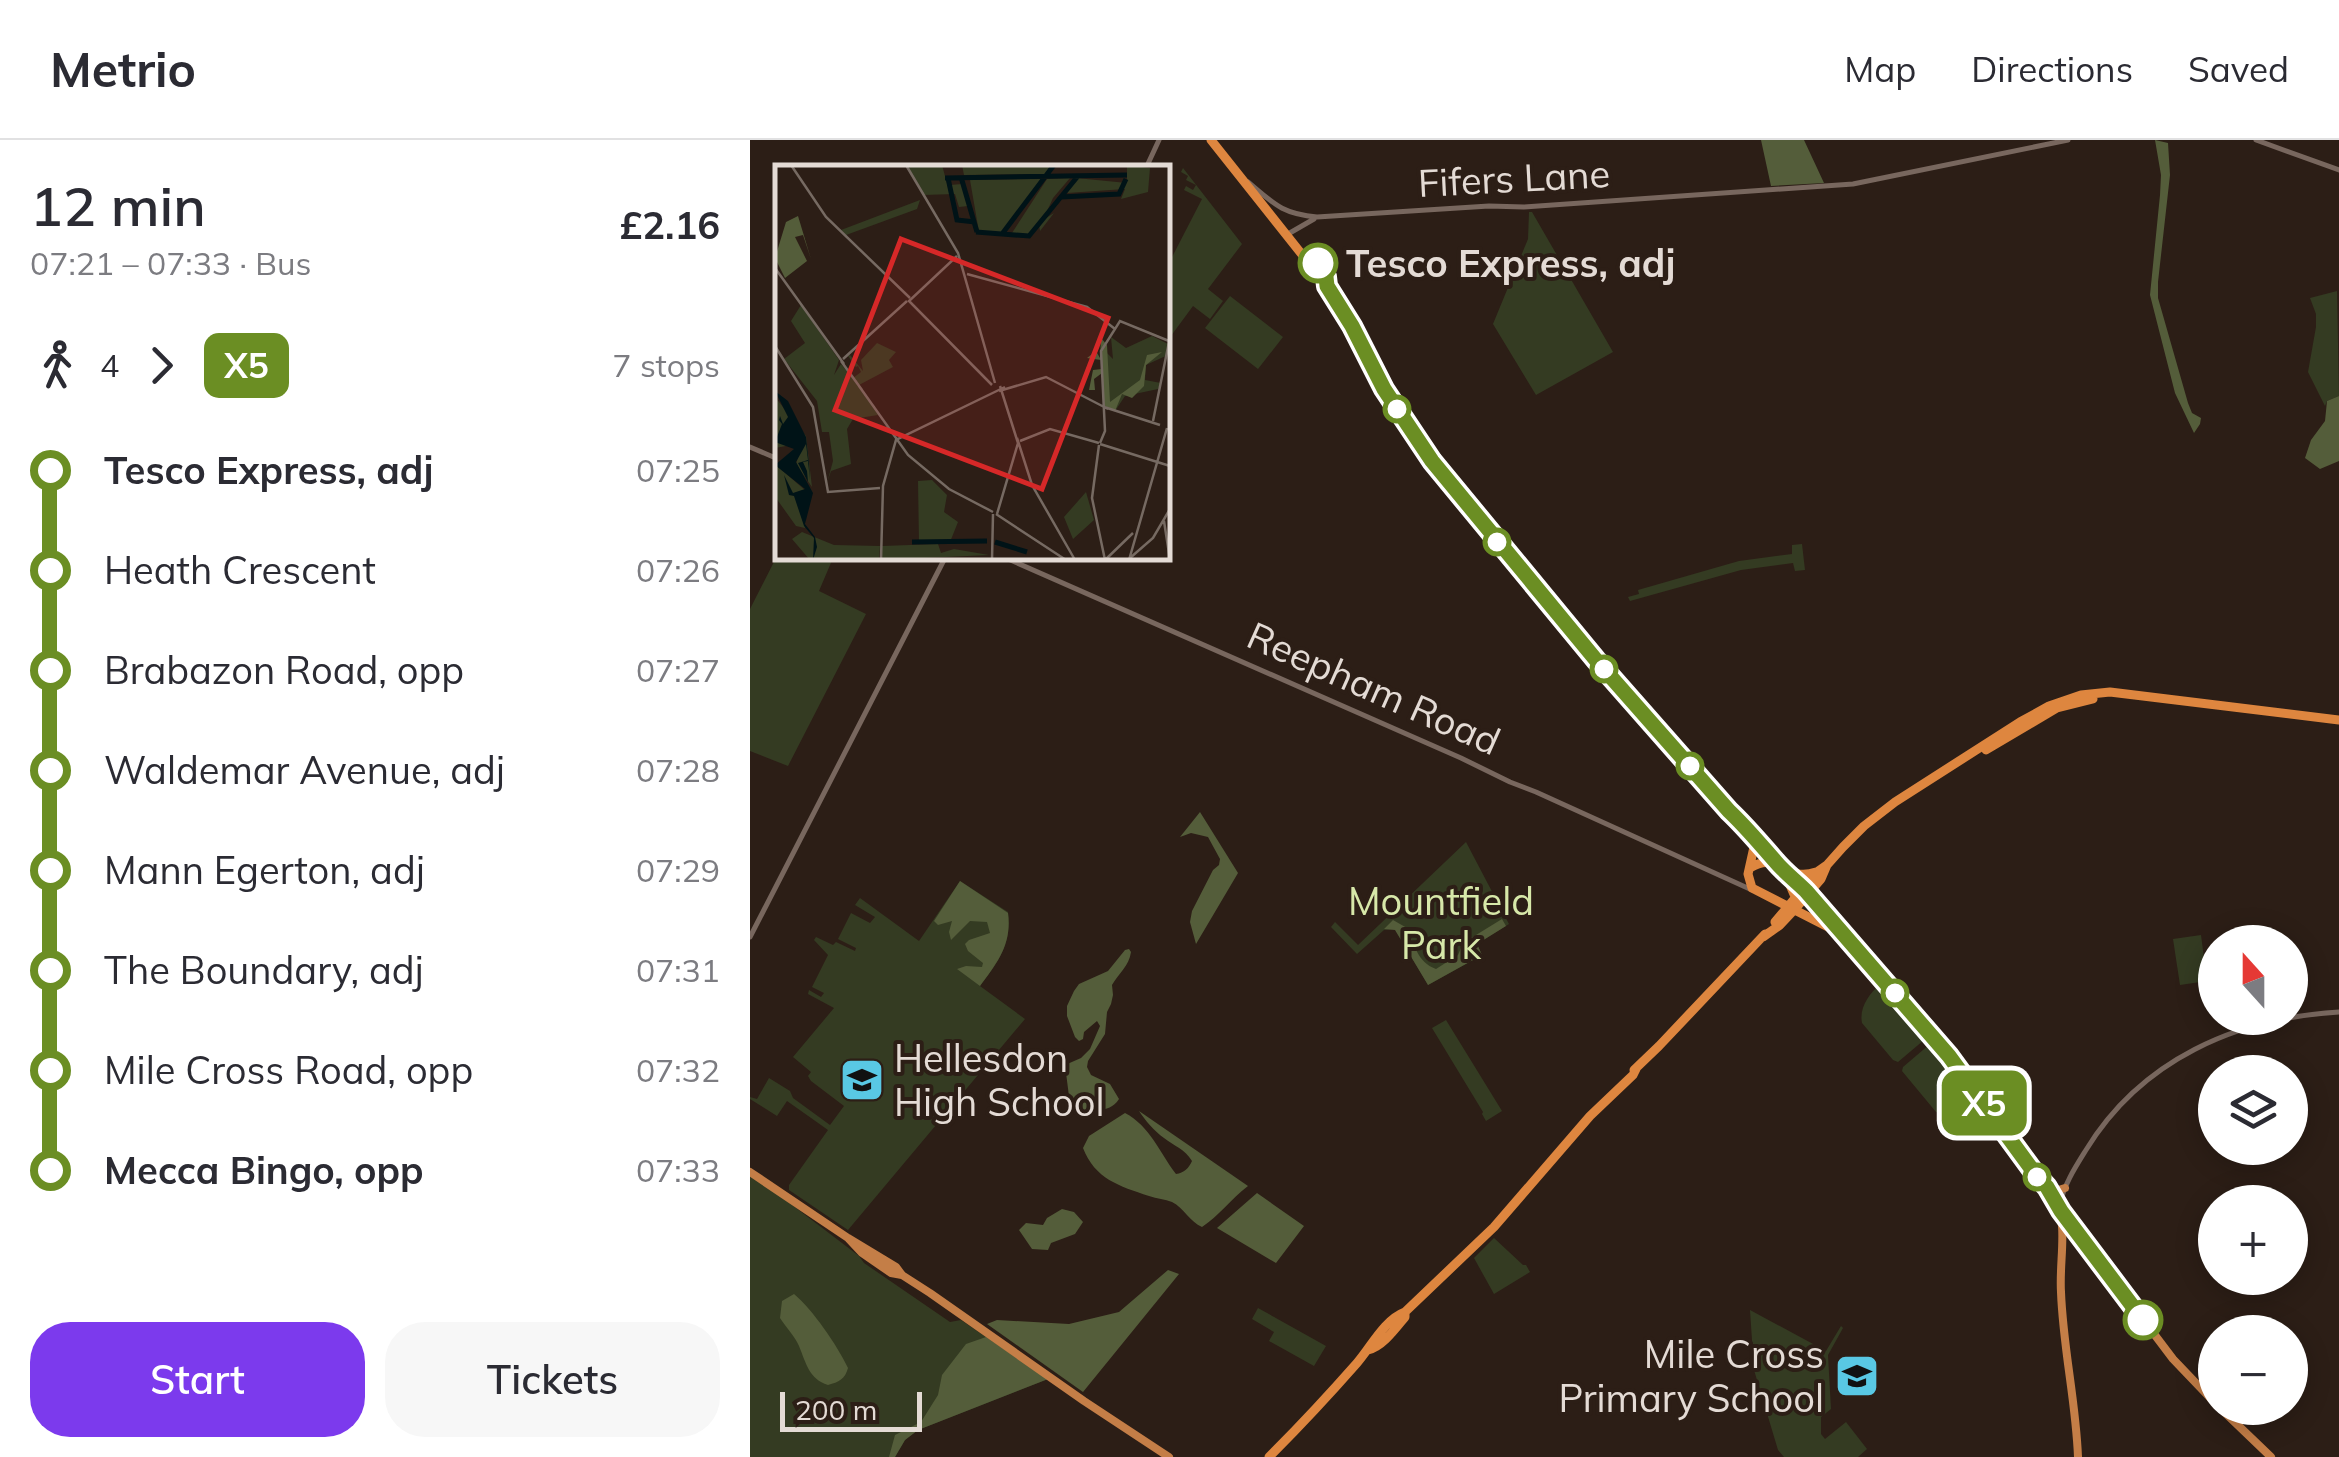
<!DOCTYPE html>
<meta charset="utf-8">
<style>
:root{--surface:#fff;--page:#f7f7f7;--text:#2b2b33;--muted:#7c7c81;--line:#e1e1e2;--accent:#7c3aed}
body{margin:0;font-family:Mulish,sans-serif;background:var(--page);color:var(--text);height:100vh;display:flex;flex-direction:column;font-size:38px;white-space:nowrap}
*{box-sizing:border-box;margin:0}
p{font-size:32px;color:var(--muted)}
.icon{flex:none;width:55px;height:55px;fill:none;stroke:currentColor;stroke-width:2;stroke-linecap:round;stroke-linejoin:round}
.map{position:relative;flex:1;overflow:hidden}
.drawer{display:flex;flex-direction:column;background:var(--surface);width:750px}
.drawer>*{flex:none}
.badge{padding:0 20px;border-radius:15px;font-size:35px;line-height:65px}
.needle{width:65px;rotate:339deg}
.buttons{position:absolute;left:1448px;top:785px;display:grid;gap:20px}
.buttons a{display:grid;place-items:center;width:110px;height:110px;border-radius:50%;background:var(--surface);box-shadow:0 5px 25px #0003;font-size:50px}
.scale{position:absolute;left:30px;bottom:25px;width:142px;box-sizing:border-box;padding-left:10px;border:5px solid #e4dbd5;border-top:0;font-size:28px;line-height:35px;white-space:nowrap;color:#e4dbd5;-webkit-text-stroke:8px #2c1e16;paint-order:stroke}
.map>.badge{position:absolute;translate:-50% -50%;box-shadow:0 0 0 5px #fff}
.legs{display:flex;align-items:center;gap:15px;height:110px;padding:0 30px;font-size:32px}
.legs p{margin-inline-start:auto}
.overview{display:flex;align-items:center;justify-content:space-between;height:170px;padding:0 30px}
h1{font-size:55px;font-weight:600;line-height:75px}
.primary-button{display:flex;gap:20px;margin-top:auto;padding:20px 30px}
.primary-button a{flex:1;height:115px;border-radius:40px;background:var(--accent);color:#fff;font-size:40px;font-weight:600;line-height:115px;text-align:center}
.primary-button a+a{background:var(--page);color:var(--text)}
ul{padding:0 30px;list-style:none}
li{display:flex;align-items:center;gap:35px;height:100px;font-size:38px}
li i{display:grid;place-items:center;width:15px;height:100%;margin:0 12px;background:currentColor}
li i::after{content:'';width:25px;height:25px;margin:-12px;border:8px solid;border-radius:50%;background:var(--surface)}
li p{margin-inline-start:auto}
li:first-child i{background:linear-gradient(#0000 50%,currentColor 0)}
li:last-child i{background:linear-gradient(currentColor 50%,#0000 0)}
header{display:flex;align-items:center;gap:60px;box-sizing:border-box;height:140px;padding:0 50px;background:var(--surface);border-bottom:2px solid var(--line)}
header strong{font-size:48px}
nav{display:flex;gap:55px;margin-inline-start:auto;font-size:35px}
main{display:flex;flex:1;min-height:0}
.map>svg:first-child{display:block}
</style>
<header>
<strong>Metrio</strong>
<nav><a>Map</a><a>Directions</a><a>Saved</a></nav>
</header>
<main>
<section class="drawer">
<div class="overview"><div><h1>12 min</h1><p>07:21 – 07:33 · Bus</p></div><b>£2.16</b></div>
<div class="legs"><svg class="icon" aria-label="walk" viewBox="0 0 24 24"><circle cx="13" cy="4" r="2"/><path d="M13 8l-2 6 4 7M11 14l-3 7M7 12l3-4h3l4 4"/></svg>4<svg class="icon" aria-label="forward" viewBox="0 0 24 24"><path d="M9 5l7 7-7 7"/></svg><b class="badge" style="background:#6b8e23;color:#fff">X5</b><p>7 stops</p></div>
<ul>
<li><i style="color:#6b8e23"></i><b>Tesco Express, adj</b><p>07:25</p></li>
<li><i style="color:#6b8e23"></i><span>Heath Crescent</span><p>07:26</p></li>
<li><i style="color:#6b8e23"></i><span>Brabazon Road, opp</span><p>07:27</p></li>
<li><i style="color:#6b8e23"></i><span>Waldemar Avenue, adj</span><p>07:28</p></li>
<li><i style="color:#6b8e23"></i><span>Mann Egerton, adj</span><p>07:29</p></li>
<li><i style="color:#6b8e23"></i><span>The Boundary, adj</span><p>07:31</p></li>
<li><i style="color:#6b8e23"></i><span>Mile Cross Road, opp</span><p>07:32</p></li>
<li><i style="color:#6b8e23"></i><b>Mecca Bingo, opp</b><p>07:33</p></li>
</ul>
<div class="primary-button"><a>Start</a><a>Tickets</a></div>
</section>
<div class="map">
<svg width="1589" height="1317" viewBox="0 0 1589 1317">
<rect width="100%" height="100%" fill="#2c1e16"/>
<path fill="#343b22" d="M433 28 492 104 458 149 473 161 460 179 443 166 418 200V121H420L452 59 434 50 436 46 443 50 446 45 436 40 438 36 431 32Z
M779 72H782L863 212 786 255 743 184 778 99Z
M1587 151 1589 256 1577 261 1575 266 1558 232 1566 187V174L1560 158Z
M480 156 533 197 508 229 455 188Z
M1052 404 1055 430 1045 431 1043 423 991 430 880 461 878 457 889 454 888 450 989 421 1042 414V405Z
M27 416 28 418H83L69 451 116 474 38 626 0 611V469Z
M716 702 759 784 727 804 732 815 678 845 645 789 634 790 607 814 581 787 585 782 608 805Z
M210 741 258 772C262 804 248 822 230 846L275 879 98 1090 39 1050V1045L78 990 37 961 27 976 0 959V957L7 959 19 938 40 951 43 958 80 985 94 966 61 941 58 936 61 932 43 917 84 868 58 854 59 850 71 857 74 853 62 847 78 815 64 800 66 797 83 805 86 802 105 811 106 808 88 799 101 773 120 783 125 777 105 765 110 758 169 801Z
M1451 795 1457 841 1430 845 1423 799Z
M1130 844H1132L1175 895 1174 900 1148 922 1143 920 1112 883C1109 868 1119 854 1130 844Z
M696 880 752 971 736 981 732 974 733 972 682 888Z
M1180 904 1184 905 1228 964C1219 975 1201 977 1186 972L1152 931 1153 927Z
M0 1036 33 1058 109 1116 114 1123 200 1182 211 1180 298 1239 168 1290 155 1300 145 1317H0Z
M744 1098 773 1125H776L780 1132 744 1154 724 1118Z
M508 1168 576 1206 564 1226 519 1201 524 1192 502 1179Z
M1000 1170 1076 1211 1091 1186 1093 1188 1078 1215 1081 1269 1071 1277V1294L1075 1299 1096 1282 1117 1309 1108 1317H1034L1028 1310 1004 1230Z"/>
<path fill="#545d3a" d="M1011 0H1054L1074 43 1021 46Z
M1405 0 1418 3 1420 35 1408 142V158L1438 263 1442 273 1451 278 1450 284 1444 293 1425 253 1400 155 1410 55 1411 35Z
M1589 256V321L1570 329 1555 318 1561 300 1575 281 1577 261Z
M450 672 488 733 446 804 440 782 442 771 463 730 469 725 470 719 458 697 441 693 430 697Z
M210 741 258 773C262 804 248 822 230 846L207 829 216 826 232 827 233 823 218 811 215 804 219 800 240 793 237 782 220 781 201 800 199 792 202 781 188 785 184 781Z
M752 779 756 786 727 804 732 815 678 845 645 790 634 789 643 780 657 788C665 805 667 822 686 829L708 815 713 803Z
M379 809 381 812C379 826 369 833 362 845L363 855 361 864 357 872 355 894 338 921 337 927 341 935 360 944 369 959C358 976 340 967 325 974L321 972 315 925 331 918 340 909 350 886 347 881 334 892 333 899 329 901 325 897 317 876V866L324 851 329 844 358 831 375 810Z
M389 971 498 1046C481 1059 469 1076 452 1087 440 1082 434 1068 422 1062 415 1059 407 1059 399 1056 369 1046 345 1039 333 1008L339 996 375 973C400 986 410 1013 426 1034 434 1033 439 1028 442 1021 435 1009 424 1006 414 998 404 991 395 980 389 971Z
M507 1053 554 1086 526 1123 467 1088Z
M312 1069 324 1072 333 1082 325 1094 301 1103 298 1110 282 1109 269 1090 276 1083 293 1085 297 1078Z
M418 1130 429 1134 333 1252 237 1184 247 1180 319 1184 369 1172Z
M44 1154C63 1170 87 1205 98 1228 95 1239 89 1242 78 1245 59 1239 56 1223 49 1206 45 1197 36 1187 30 1178L32 1161Z
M236 1197 298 1239 168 1290 155 1300 145 1317H139L145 1295 171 1282 188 1255 192 1235 216 1204Z"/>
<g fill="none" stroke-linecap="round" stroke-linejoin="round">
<path stroke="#78675e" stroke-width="5" d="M1506 0 1589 30
M396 28 409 0
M498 42C524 64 532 74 567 77L739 66 774 67 1103 44 1318 0
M538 94 564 79
M0 307 28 319
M256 418 711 618 760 642 786 652 1002 750
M0 797 195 418
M1310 1065C1313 1046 1326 1026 1336 1010 1391 920 1486 878 1589 872"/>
<path stroke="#c47e47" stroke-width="8" d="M1037 732 1090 791
M1099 802 1190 905 1306 1059C1318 1088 1309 1121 1311 1152 1313 1208 1326 1262 1328 1317
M0 1032 98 1098 146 1127 152 1135
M1289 1044 1300 1061 1311 1071 1423 1219 1465 1263
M1297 1047 1305 1051 1315 1048
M98 1098 112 1113 141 1133 152 1135 180 1153 334 1261 419 1317
M1470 1268 1521 1317"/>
<path stroke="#de863f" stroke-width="9" d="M461 0 577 146 602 186 642 262 682 321 822 491 971 662 1000 697 1004 707 998 734 1002 748 1082 789
M1236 610 1307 568 1343 559
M1003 694 1037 738 1046 759
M1000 728C1029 710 1034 743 1066 732
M1025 782 1067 732 1077 725
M1079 786 1100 803
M1013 797 1030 785 1045 769 1071 739 1077 725 1093 707 1114 686 1145 662 1270 582 1299 566 1331 555 1360 552 1589 580
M884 930 909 906 1015 794
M618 1210C633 1206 645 1189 655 1177V1172
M519 1317C549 1287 578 1256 607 1223 621 1207 634 1180 655 1172L744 1087 840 976 883 935 886 929"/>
</g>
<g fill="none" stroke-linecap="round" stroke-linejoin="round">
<defs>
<path id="line-1" d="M568 123 576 137 577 146 602 186 634 249 682 321 846 520 979 671C996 687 1010 704 1025 721 1034 732 1046 741 1056 751L1199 916 1286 1035 1297 1047 1311 1071 1393 1180"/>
</defs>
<use href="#line-1" stroke="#fff" stroke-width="22"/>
<use href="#line-1" stroke="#6b8e23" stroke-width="15"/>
</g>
<defs>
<symbol id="school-square" viewBox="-11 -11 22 22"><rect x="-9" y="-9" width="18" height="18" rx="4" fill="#59c8e4" stroke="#2c1e16"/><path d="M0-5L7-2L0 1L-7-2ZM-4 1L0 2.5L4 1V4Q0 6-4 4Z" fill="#111"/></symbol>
</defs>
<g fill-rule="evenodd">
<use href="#school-square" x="87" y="915" width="50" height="50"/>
<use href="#school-square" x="1082" y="1211" width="50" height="50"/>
</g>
<g fill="#fff" stroke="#6b8e23" stroke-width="5">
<circle cx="568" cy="123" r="18"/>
<circle cx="647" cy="269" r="12"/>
<circle cx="747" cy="402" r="12"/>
<circle cx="854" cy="529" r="12"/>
<circle cx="940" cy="626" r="12"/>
<circle cx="1145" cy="853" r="12"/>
<circle cx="1287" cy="1037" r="12"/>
<circle cx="1393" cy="1180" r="18"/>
</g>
<g text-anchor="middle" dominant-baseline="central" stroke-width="8" stroke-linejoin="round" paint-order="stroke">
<g font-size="38" fill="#e4dbd5" stroke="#2c1e16">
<text transform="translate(764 38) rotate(-3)">Fifers Lane</text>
<text transform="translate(624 548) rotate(24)">Reepham Road</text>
</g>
<g font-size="38" font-weight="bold" fill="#e4dbd5" stroke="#2c1e16" text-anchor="start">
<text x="596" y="123">Tesco Express, adj</text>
</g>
<g font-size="38" fill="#d7e8a9" stroke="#2c1e16">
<text x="691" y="761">Mountfield<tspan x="691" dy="44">Park</tspan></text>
</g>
<g font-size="38" fill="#e4dbd5" stroke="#2c1e16" text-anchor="start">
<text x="144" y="918">Hellesdon<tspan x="144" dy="44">High School</tspan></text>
<text x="1074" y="1214" text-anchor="end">Mile Cross<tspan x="1074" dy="44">Primary School</tspan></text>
</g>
</g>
<g transform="translate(25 25)">
<rect width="395" height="395" fill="#2c1e16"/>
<path d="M132 0H167L174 26 175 20 187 19 193 41 184 42 180 29 148 30ZM187 0H276L270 9 189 10ZM352 0 375 3 373 27 346 34 350 24 292 28 301 13 352 18ZM295 13 278 33 268 55 279 48 265 66 264 59 253 70 235 71 272 14ZM266 14 226 68 204 67 195 15ZM145 35 142 44 71 70 66 65ZM26 140 64 195 59 210 66 199 78 213 86 207 83 201 81 202 73 191 75 190 88 206 86 195 102 178 121 187 114 195 118 202 84 220 103 250 78 254 72 264 76 299 56 306 52 318 58 296 54 267H47L42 236 9 194 30 178 16 156ZM377 171 393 179 395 173V189L371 200 370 215 386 218 383 224 350 231 340 246 331 242 328 184 338 194 336 172 351 183ZM0 232 31 271 37 322 21 299 27 278 0 283ZM1 300 31 326 30 363 21 361 1 333ZM157 315 172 330 169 347 183 357 175 377H144L143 316ZM311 327 319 355 298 374 289 352ZM27 367 59 380 105 381 104 395H35L17 374ZM163 379 166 388 179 384 214 390 107 395V381Z" fill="#343b22"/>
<path d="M23 51 36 94 28 70 20 72 32 96 10 113 0 93 11 57ZM326 173 332 180 335 237 365 215 372 190 387 187 371 200 369 221 357 233 347 229 340 246 328 240 327 208 319 214 320 225H314L318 205 327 204 326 195 312 193 321 186 325 193Z" fill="#545d3a"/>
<path d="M0 226 13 236 31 272 34 299 35 315 33 296 28 297 32 306 33 317 23 298 33 295 31 279 21 297 38 328 30 359 40 372 42 382 38 395 39 373 29 361 19 331 14 330 9 310 18 328 30 324 0 300 19 284 0 277 7 259 4 255 5 251 0 246 5 251 8 259 13 252Z" fill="#001317"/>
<path fill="none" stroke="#001317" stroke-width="5" d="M186 12 202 67M170 13 352 10M173 13 182 55 200 57M286 32 344 29 351 14M201 67 254 71 303 11M227 69 279 0M137 377 212 376M220 377 252 387"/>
<path fill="none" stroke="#766a62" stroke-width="2.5" d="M16 0 51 52 135 133M131 0 183 88 220 218M182 91 134 136 217 220M0 103 69 199M192 109 312 142 340 164M0 181 38 242 53 327 105 323M68 194 132 136M66 196 87 225M84 221 133 290 174 324 218 347M224 226 271 212 333 244M329 242 385 260M378 256 395 172M242 273 257 320 300 395M245 276 275 264 324 278M325 278 330 266 326 186 345 156 394 176M325 279 395 301M324 280 317 333 330 395M221 349 291 395M222 349 243 278 225 221M389 356 395 395M355 393 378 373 395 344M106 395 108 321 121 275 230 222M217 395 218 349M330 395 358 368M354 395 392 263"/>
<path fill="#d62828" fill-opacity="0.15" stroke="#d62828" stroke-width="5" d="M126 74 333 153 267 324 60 245Z"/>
<rect width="395" height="395" fill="none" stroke="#e4dbd5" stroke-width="5"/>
</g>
</svg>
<div class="buttons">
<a><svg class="needle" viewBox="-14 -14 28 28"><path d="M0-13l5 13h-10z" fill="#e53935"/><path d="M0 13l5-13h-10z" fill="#7c7c81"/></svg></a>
<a><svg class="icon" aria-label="layers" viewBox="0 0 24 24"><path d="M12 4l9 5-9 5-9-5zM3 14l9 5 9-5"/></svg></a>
<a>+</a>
<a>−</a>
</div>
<div class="scale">200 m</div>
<b class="badge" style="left:1234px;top:963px;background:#6b8e23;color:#fff">X5</b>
</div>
</main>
